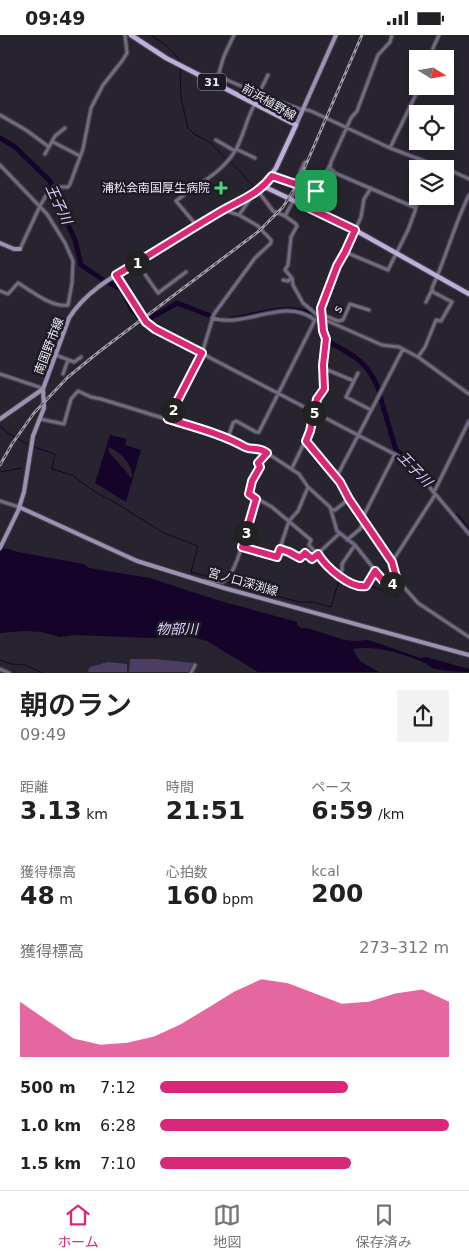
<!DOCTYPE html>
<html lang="ja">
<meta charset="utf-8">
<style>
:root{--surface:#fff;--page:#f2f2f2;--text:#202124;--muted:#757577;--line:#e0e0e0;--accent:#db2777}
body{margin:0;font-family:"DejaVu Sans","Noto Sans JP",sans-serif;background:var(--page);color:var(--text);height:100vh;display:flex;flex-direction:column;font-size:19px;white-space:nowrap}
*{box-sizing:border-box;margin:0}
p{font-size:16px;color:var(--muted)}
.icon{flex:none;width:28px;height:28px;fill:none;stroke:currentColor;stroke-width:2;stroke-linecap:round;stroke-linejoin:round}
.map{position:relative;height:638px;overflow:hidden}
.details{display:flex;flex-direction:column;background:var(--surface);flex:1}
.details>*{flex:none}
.needle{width:32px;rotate:101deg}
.controls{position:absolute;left:409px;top:15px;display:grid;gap:10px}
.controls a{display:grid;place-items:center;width:45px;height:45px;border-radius:0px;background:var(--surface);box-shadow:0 2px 8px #0003;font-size:25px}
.pin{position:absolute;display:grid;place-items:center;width:42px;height:42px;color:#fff;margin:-21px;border-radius:10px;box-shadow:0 2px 8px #0006}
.km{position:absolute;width:25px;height:25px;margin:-12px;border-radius:50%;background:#222;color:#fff;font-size:14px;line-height:25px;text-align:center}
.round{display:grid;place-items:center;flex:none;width:52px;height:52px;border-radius:0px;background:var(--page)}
.summary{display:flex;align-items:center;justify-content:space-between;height:85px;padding:0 20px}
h1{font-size:28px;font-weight:600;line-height:38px}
.stats{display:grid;grid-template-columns:repeat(3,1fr);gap:8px;height:85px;padding:5px 20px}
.stats div{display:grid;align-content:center}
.stats b{font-size:25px;font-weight:600}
.stats small{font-size:14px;font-weight:400}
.stats p{font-size:14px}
.chart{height:140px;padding:10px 20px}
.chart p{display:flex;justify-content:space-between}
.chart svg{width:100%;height:90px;margin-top:5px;fill:var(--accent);opacity:.7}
ul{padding:0 20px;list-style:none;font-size:16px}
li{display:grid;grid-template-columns:80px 60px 1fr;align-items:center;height:38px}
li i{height:12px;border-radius:6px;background:var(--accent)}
.status{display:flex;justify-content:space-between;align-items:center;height:35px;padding:0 25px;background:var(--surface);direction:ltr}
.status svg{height:14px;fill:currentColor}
.menu{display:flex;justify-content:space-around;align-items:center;height:70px;border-top:1px solid var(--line);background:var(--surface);font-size:14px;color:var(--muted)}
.menu a{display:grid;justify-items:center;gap:2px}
.menu .active{color:var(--accent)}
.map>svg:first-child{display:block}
.green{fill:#4c3e63}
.water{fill:#15032a;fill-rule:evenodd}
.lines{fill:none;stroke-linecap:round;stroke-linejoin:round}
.stream{stroke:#15032a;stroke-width:1}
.river{stroke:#15032a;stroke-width:5}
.street-casing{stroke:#43404a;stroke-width:5.5}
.secondary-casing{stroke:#43404a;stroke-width:6}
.primary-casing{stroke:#43404a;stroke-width:7}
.street{stroke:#726a80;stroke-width:3}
.secondary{stroke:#9d91b3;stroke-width:4}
.primary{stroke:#beaedb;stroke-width:4.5}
.rail-casing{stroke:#9e9ba5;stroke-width:3}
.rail{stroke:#1e1a25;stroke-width:1;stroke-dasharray:4;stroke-linecap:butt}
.route-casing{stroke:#fff;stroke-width:10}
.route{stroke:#db2777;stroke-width:6}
.poi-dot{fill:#49d778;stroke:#1e1a25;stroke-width:2}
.labels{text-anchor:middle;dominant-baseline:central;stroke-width:5;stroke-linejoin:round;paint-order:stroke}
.shield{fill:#1e1a25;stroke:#aeabb4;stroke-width:1}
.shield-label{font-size:11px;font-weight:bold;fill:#ebe9f1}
.street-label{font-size:12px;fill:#ebe9f1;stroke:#1e1a25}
.poi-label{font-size:12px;fill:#ebe9f1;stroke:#1e1a25;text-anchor:end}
.water-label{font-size:14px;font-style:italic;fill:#dfcffd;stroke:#1e1a25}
</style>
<div class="status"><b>09:49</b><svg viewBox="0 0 49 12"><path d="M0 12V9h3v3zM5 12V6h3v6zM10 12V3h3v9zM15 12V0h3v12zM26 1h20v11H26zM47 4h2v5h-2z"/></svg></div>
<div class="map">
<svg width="469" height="638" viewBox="0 0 469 638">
<rect width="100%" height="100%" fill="#28242f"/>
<path class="green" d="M130 624H156L193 628 188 637H129Z
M108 627 127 629V637H88L90 632Z"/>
<path class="water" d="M110 400 127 404 125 410 141 415 126 467 95 448ZM109 412C121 418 132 428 132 442H130C124 432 114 425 108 415Z
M0 512 18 517 84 529 89 533 150 543 217 565 297 587V590L301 593H307L345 605 357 606 367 605 381 609 420 623 426 622 469 634V637C458 637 446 636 435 634 431 633 428 630 425 628 404 619 376 610 353 614L360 626 379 637H258L207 606 192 602 150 603 75 600 60 602 42 597 25 596 0 598Z"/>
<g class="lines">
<path class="stream" d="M151 0C162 8 175 15 180 28
M180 32 181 63 188 93 194 99 211 108 227 125
M230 126 256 154
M284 236 290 244 292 252 301 267
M0 391 8 398 29 410
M34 412 55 419 52 434 72 440 95 457 114 467 164 498 198 511 191 537 299 567H313L331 572 339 545 345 546
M0 437 22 433
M360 553 364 555 371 551 398 562
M0 625 11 629 25 630 43 638"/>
<path class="river" d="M0 103 15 112 50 146 57 164 68 182V190L75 205 81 230 102 244
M107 247 123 255 132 275 138 281V282
M149 284 177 268 211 281
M231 284C259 281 292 264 319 284L321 297 325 304
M327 306C354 320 370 328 380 358
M380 361 396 415 420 436 436 458
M456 481 469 496"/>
<g class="street-casing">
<path id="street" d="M392 0 390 7 378 20 357 76 351 83 331 127 330 133 335 138 416 173
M431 24 433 13 439 0
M218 41 259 59 303 75
M213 47 218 41 224 21 234 0
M254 68 268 40
M303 74 311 76 390 113 435 130H439L469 144
M0 80 26 95 49 112
M216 105 235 116
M53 107 80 121
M390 113 420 51
M236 114 255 123
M45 119 55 101 65 93
M0 130 47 179 65 208 73 226 72 248 68 270C52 273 32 256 18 248L8 259 0 256
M300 137 305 127
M272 141 316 156
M295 148 301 137 303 141 299 150
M258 156 273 176 285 181
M291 164 299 149
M293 166 285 181 296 189 297 191 291 202 288 230 285 235 292 243 293 250 303 268 321 283 382 310 399 312 418 322 469 359
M309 173 316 156 330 130
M223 175 239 180 253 160
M197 191 176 166C196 150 222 138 235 116 244 101 246 84 255 69
M20 214 40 171 47 159 54 152H68L70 149 83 114 91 73 103 50 122 26 127 18 125 0
M345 217 388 235 408 195 415 176 418 161
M137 228 158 258 186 237
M116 240 142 282 155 294 398 421 416 436 469 499
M283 245 288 246 292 243
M426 267 432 255
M321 279 338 286 343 285 350 269 369 275
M212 283C245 294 284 261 315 285L259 397H256L236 386 233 388 228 403
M56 320 74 327 81 322
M418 322 425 312 436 285 441 286 452 267 433 257 432 253C446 223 454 190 469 160
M323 333 354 346
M358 338 346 362 371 375
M0 339 39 352 43 354
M63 339 68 325
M40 384 64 389 71 364 78 356 91 362 101 364 228 403 245 412 261 414 299 439 308 452 330 472 337 496 355 510 386 549 402 550 418 568 469 602
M168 384 202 318 214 279 255 223 271 208V205L258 191 239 180
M305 406 340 447 349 464 392 527 399 549
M267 418 259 428 260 432 252 446 249 459 272 472 311 505 309 510 337 541 360 552 366 551 375 537
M292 433 310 396 317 364 324 354 323 330 326 304 323 296 321 273 337 231 345 217 361 182 364 164 371 153
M336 443 403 314
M433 457 435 455 469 386
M0 466 19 472
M331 475H335L349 464
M362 484 395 419
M347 505 360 494 364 487
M241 512 277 522 289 486 298 476 308 452
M280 514 289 517 300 523 305 518 312 524 340 498
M392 527 435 460
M338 541 342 535V529L355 510
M205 546 223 547C239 538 248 483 256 464
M0 634 9 638
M191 638 195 630"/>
</g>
<g class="secondary-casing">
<path id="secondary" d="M296 90 336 0
M0 208 14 214H20
M0 384 43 354
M19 472 137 526 224 553 469 620
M0 513 18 476 24 457 33 401 44 373 43 354 69 283C88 253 120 238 149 220 174 205 199 189 224 174 238 166 251 161 263 151"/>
</g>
<g class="primary-casing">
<path id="primary" d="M131 0 166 23 296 90 276 133 263 151 355 195 469 259"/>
</g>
<use href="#street" class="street"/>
<use href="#secondary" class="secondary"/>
<use href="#primary" class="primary"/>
<g class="rail-casing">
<path id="rail" d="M0 430 12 409 34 378 68 342 100 316 259 196 283 172 298 148 362 0"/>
</g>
<use href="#rail" class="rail"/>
</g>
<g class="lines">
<g class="route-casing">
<path id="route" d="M272 141 316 156 309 173 355 195 345 217 337 231 321 273 323 296 326 304 323 330 324 354 317 364 310 396 306 406 340 447 349 464 392 527 398 549H386L375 536 366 551C350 554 326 532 318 519L312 524 305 518 300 523 289 517 280 514 277 522 242 512 256 464 249 459 252 446 260 432 258 428 267 418C257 411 252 416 245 412 222 399 194 392 168 384L202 318 155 294 146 287 116 240C150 220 184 198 218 178 238 166 258 160 272 141Z"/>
</g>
<use href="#route" class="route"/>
</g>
<path class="poi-dot" d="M218.5 145.5h5v5h5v5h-5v5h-5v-5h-5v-5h5z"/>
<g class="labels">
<rect class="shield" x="198" y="38.5" width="28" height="17" rx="4"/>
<g class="shield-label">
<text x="212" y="47">31</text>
</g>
<g class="street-label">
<text transform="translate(269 67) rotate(30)">前浜植野線</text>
<text transform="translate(338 274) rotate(-59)">s</text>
<text transform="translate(49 311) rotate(-69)">南国野市線</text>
<text transform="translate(243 547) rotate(16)">宮ノ口深渕線</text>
</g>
<g class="poi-label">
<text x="210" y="153">浦松会南国厚生病院</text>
</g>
<g class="water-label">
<text transform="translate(59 169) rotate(65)">王子川</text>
<text transform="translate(415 434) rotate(46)">王子川</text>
<text x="177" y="594">物部川</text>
</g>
</g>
</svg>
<div class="controls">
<a><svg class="needle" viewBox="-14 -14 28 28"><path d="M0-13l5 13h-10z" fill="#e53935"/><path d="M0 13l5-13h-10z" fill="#757577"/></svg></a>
<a><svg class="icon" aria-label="locate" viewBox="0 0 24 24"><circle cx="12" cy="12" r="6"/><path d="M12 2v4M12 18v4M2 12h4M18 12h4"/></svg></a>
<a><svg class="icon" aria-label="layers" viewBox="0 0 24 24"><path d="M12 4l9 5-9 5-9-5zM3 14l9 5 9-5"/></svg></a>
</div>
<div class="pin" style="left:316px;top:156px;background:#1e9e55"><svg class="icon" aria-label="arrive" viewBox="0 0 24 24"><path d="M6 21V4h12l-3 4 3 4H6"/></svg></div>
<b class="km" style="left:137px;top:228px">1</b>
<b class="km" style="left:173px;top:375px">2</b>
<b class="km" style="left:246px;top:498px">3</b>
<b class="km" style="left:392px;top:549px">4</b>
<b class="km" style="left:314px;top:378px">5</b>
</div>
<section class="details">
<div class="summary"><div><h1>朝のラン</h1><p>09:49</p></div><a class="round"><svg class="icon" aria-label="share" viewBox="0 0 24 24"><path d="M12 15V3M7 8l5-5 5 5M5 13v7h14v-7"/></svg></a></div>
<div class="stats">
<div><p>距離</p><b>3.13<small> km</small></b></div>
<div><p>時間</p><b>21:51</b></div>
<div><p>ペース</p><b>6:59<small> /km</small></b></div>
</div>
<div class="stats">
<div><p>獲得標高</p><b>48<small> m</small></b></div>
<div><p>心拍数</p><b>160<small> bpm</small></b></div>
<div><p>kcal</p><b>200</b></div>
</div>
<div class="chart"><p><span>獲得標高</span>273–312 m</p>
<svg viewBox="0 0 160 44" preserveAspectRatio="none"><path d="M0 44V17L10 26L20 35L30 38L40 37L50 34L60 28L70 20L80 12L90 6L100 8L110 13L120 18L130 17L140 13L150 11L160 17V44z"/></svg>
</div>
<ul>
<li><b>500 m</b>7:12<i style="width:65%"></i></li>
<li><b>1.0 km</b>6:28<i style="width:100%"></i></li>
<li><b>1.5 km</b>7:10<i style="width:66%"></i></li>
</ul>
</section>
<nav class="menu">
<a class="active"><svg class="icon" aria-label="home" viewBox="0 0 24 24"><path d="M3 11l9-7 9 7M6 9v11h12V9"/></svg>ホーム</a>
<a><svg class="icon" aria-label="map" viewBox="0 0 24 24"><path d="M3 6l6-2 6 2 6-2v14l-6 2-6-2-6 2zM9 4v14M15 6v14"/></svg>地図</a>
<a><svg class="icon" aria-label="saved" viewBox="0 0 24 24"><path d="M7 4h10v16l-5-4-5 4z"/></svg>保存済み</a>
</nav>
